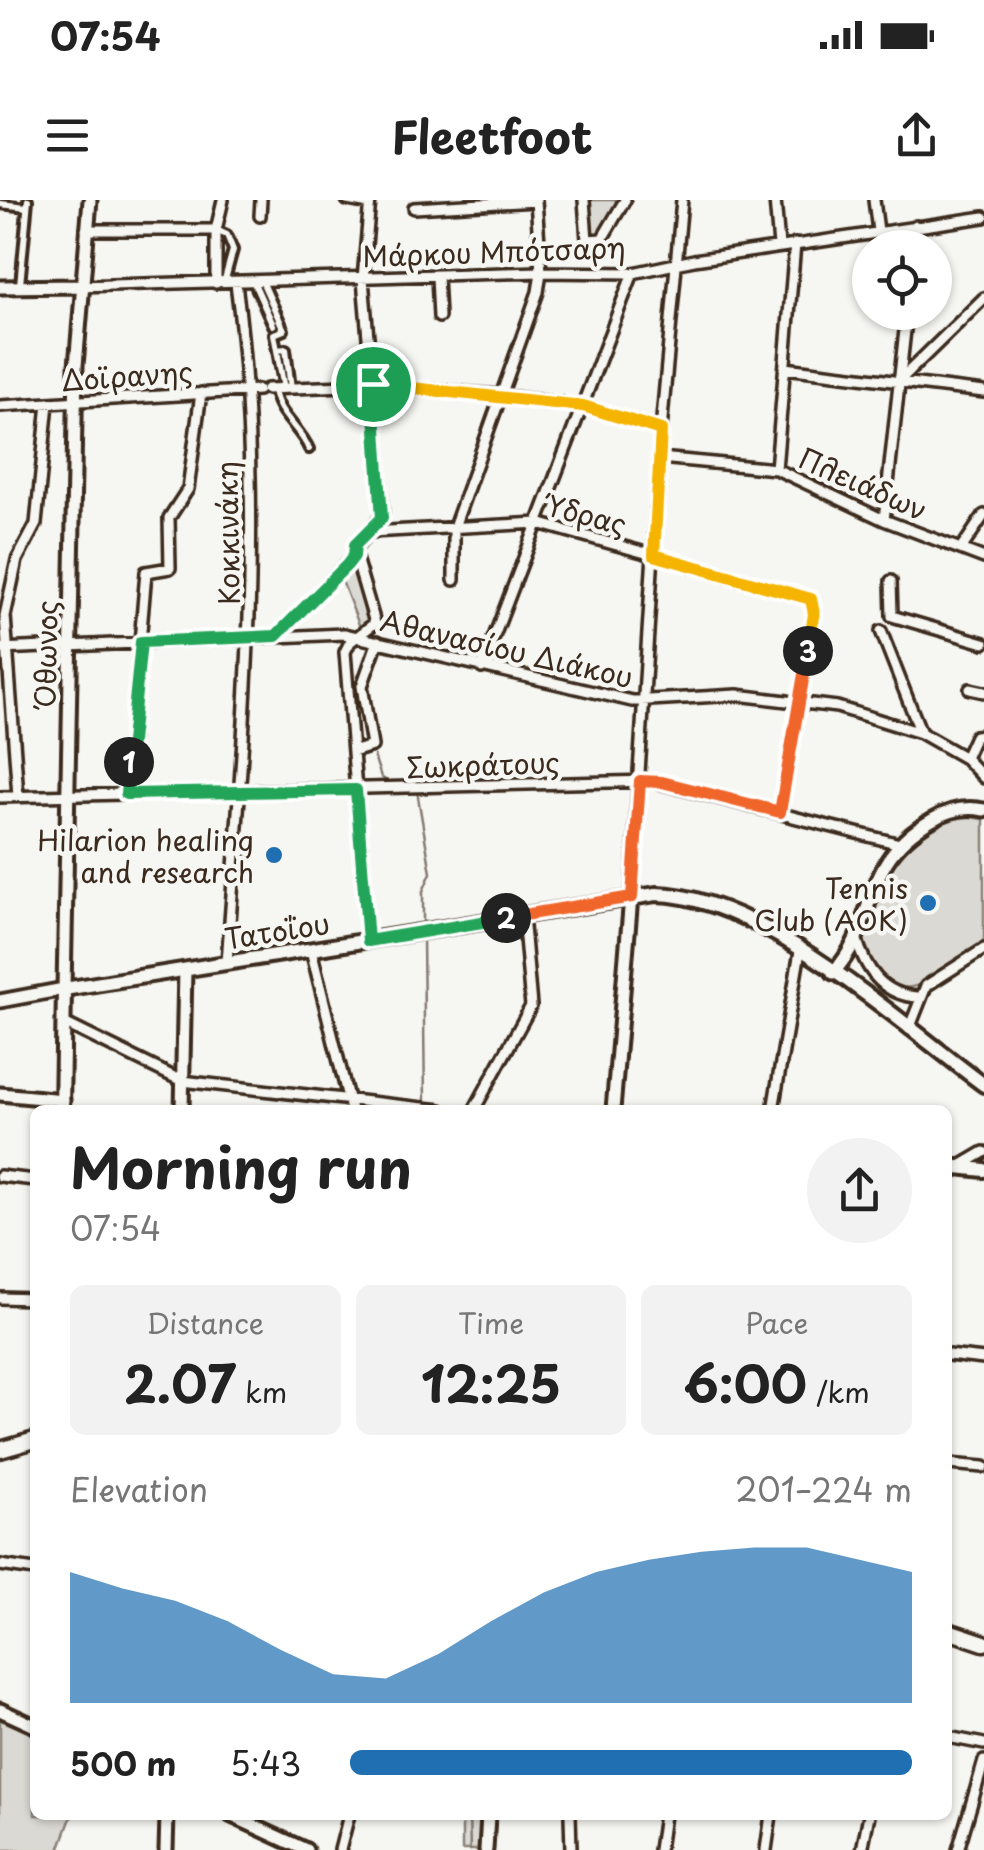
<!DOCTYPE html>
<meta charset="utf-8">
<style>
:root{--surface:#fff;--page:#f2f2f2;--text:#222;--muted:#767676;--accent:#1f6fb2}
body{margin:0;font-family:"Playpen Sans",sans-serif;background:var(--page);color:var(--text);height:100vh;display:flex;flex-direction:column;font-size:38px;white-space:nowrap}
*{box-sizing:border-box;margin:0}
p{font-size:32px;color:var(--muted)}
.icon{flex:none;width:55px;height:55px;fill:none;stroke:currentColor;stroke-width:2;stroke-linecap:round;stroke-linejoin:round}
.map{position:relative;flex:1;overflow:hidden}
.side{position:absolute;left:30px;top:905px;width:922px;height:715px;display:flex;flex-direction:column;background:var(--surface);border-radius:15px;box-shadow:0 2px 8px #0004}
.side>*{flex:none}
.controls{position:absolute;left:852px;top:30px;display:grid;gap:20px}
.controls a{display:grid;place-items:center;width:100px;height:100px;border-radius:50%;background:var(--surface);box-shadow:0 2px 8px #0004;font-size:50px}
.pin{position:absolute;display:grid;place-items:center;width:85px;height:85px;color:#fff;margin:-42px;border:5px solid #fff;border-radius:50%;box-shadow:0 2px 10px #0007}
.km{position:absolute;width:50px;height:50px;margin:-25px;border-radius:50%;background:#222;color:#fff;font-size:28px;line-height:50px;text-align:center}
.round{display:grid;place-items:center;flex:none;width:105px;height:105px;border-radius:52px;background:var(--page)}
.summary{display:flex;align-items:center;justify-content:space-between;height:170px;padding:0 40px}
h1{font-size:55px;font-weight:700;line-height:75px}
.metrics{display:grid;grid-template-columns:repeat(3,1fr);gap:15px;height:170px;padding:10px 40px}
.metrics div{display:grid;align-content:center;border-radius:15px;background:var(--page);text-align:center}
.metrics b{font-size:50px;font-weight:700}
.metrics small{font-size:28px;font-weight:400}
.metrics p{font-size:28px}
.chart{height:280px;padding:20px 40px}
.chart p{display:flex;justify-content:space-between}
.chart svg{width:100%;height:180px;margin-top:10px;fill:var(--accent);opacity:.7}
ul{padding:0 40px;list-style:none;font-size:32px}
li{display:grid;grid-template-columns:160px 120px 1fr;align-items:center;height:75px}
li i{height:25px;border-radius:12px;background:var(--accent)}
.status{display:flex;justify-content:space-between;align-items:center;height:70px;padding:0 50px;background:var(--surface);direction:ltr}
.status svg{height:28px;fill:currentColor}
header{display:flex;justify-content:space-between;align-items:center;height:130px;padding:0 40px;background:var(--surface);font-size:45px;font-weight:700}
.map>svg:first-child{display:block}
.green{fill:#dad9d3;stroke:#8a8278;stroke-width:2.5}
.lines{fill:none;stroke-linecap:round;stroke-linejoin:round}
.stream{stroke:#857a71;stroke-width:2.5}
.pedestrian-casing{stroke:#3b2a1e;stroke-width:14}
.minor-casing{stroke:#3b2a1e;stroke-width:16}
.tertiary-casing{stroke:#3b2a1e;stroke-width:19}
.secondary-casing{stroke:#3b2a1e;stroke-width:20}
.primary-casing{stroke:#3b2a1e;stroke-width:21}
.pedestrian{stroke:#f6f6f2;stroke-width:6}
.minor{stroke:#f6f6f2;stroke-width:9}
.tertiary{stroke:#f6f6f2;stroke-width:11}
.secondary{stroke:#f6f6f2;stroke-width:12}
.primary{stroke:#f6f6f2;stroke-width:14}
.split-1-casing{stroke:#fff;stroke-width:20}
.split-2-casing{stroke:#fff;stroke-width:20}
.split-3-casing{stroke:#fff;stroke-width:20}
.split-4-casing{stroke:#fff;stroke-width:20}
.split-1{stroke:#22a559;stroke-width:12}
.split-2{stroke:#22a559;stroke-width:12}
.split-3{stroke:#f0652b;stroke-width:12}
.split-4{stroke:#f5b400;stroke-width:12}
.poi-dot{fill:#1f6fb2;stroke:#f6f6f2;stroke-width:4}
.labels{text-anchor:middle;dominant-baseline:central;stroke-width:9;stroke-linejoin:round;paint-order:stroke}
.street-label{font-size:28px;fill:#3b2a1e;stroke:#f6f6f2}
.poi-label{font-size:28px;fill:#3b2a1e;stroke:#f6f6f2;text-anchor:end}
</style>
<div class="status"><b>07:54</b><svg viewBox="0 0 49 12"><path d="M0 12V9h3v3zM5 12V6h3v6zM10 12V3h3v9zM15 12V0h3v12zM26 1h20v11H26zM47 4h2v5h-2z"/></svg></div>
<header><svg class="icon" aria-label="menu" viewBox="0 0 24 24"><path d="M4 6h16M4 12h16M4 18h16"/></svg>Fleetfoot<svg class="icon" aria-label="share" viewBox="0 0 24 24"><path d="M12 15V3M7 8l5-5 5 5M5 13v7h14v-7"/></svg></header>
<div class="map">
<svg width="984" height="1650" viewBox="0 0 984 1650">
<rect width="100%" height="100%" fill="#f6f6f2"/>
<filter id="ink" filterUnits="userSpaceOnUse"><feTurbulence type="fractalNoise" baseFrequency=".01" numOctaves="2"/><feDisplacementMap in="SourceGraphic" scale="20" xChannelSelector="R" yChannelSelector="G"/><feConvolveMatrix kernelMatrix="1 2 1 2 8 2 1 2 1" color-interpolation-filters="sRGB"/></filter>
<g filter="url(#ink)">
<path class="green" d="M589 0H620L599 35H591Z
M353 364 372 415 361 430 340 376Z
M955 615 984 619V739C962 763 933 789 898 788 817 744 897 639 955 615Z
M0 1518 35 1534V1615H72L59 1650H0Z
M462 1615H483L481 1650H462Z"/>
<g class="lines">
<path class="stream" d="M374 556 381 577 390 583
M417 591 431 673 423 691V724
M423 737 425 903
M469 1615 470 1650"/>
<g class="pedestrian-casing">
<path id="pedestrian" d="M0 4 27 7
M216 30 227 35 233 50 224 83
M254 83 273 125
M263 83 284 130 274 134 284 189
M20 85 28 0
M277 150 286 149 291 188
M274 189C277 215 299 226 309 249"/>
</g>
<g class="minor-casing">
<path id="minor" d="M347 0 369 4
M584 0 587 40 602 39 625 0
M775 0 779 46
M874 0 878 31
M414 8 536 1
M260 16 261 0
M86 30H216
M914 48 916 26
M437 76 439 117
M216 83V30L223 0
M79 86 541 72 633 73 694 60 984 17
M785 168 984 192
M899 181 984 98
M267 189 373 185 498 195 583 206 661 230
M0 206 258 190
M660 258 776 269 884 320 984 358
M776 269 795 44
M884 320 907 112
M370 332 538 323 811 399 814 414 780 613
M961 349 984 315
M454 380V327L538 92 541 72 536 0
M891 381 892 416 984 443
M881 431 921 533
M276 437 354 356
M0 449 344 434 632 501 737 495 837 507 921 533 965 558 984 578
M482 468 633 73
M970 489 984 492
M353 552 372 546 362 486 378 441
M965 558 975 536 984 535
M127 594 146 372 170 368 169 318 188 289 201 193
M18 596 5 416 17 360 36 324 48 203
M0 597 651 581 900 644
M631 697 661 230 682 0
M856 737C865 769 882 795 918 797
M368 741 345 452 350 442 375 423 354 351 383 313 363 79 370 0
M311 750 351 910
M227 763C243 537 266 309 236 83
M64 823 182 881 441 910
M909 829 926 786 984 749
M474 910 531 806 523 715
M773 910 800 751
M960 966 984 952
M0 976 35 980
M0 1098 35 1099
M948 1155 984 1159
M948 1264 984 1267
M0 1365 35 1370
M948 1537 984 1544
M570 1615 571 1650
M340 1650 349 1615
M659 1650 664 1615
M766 1650 771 1615
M862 1650 869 1615
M958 1650 984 1561"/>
</g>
<g class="tertiary-casing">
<path id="tertiary" d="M0 87 79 86
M833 773C881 721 856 664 932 620 948 610 965 606 984 610
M0 801 64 789 76 166 90 0
M0 894 63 900
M182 910 185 770
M613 910 631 697
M0 1510 35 1526
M230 1615 306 1650
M166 1650 167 1615
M486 1650 488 1615"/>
</g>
<g class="secondary-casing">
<path id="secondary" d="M62 910 64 789 656 694C762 696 900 823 984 885
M948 973 957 967 984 970"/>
</g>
<g class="primary-casing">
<path id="primary" d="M0 1250 35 1240
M948 1431 984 1443"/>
</g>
<use href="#pedestrian" class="pedestrian"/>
<use href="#minor" class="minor"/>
<use href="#tertiary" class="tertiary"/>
<use href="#secondary" class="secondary"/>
<use href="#primary" class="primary"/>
</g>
</g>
<g class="lines" filter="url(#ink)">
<g class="split-1-casing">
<path id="split-1" d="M129 562 141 442 276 436 347 365 354 356 355 345 382 318 373 184"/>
</g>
<g class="split-2-casing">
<path id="split-2" d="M129 562 126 594 356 590 368 741 506 718"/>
</g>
<g class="split-3-casing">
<path id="split-3" d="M506 718 632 697 640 581 662 582 780 612 808 451"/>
</g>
<g class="split-4-casing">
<path id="split-4" d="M373 184 583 206 661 230 654 355 811 399 814 414 808 451"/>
</g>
<use href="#split-1" class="split-1"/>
<use href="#split-2" class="split-2"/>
<use href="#split-3" class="split-3"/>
<use href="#split-4" class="split-4"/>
</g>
<g class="poi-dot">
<circle cx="274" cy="655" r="10"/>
<circle cx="928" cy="703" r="10"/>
</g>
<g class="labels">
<g class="street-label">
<text transform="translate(494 51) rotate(-2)">Μάρκου Μπότσαρη</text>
<text transform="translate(127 175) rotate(-4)">Δοϊρανης</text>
<text transform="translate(863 283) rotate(24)">Πλειάδων</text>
<text transform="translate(587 314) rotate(15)">Ύδρας</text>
<text transform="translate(227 333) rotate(-91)">Κοκκινάκη</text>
<text transform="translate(507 448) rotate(13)">Αθανασίου Διάκου</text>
<text transform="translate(45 454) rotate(-89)">Όθωνος</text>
<text transform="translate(483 564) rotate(-2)">Σωκράτους</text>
<text transform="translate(277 730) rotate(-9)">Τατοΐου</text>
</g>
<g class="poi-label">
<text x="254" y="639">Hilarion healing<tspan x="254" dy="32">and research</tspan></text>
<text x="908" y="687">Tennis<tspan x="908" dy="32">Club (AOK)</tspan></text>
</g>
</g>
</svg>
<div class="controls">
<a><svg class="icon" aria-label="locate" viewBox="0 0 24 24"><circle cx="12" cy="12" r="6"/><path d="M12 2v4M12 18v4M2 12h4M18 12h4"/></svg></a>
</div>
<div class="pin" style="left:373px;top:184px;background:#1e9e55"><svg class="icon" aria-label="arrive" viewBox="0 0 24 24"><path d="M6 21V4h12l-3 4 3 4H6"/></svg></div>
<b class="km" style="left:129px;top:562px">1</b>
<b class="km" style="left:506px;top:718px">2</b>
<b class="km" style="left:808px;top:451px">3</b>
<section class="side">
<div class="summary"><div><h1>Morning run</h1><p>07:54</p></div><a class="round"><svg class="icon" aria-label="share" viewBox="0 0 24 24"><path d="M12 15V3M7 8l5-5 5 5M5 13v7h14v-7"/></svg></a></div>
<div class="metrics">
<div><p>Distance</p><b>2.07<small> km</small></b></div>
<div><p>Time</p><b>12:25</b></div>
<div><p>Pace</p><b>6:00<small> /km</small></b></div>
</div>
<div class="chart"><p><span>Elevation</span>201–224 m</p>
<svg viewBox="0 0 160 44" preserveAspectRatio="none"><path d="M0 44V12L10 16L20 19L30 24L40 31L50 37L60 38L70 32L80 24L90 17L100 12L110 9L120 7L130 6L140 6L150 9L160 12V44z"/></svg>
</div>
<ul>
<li><b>500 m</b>5:43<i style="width:100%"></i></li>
</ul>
</section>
</div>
